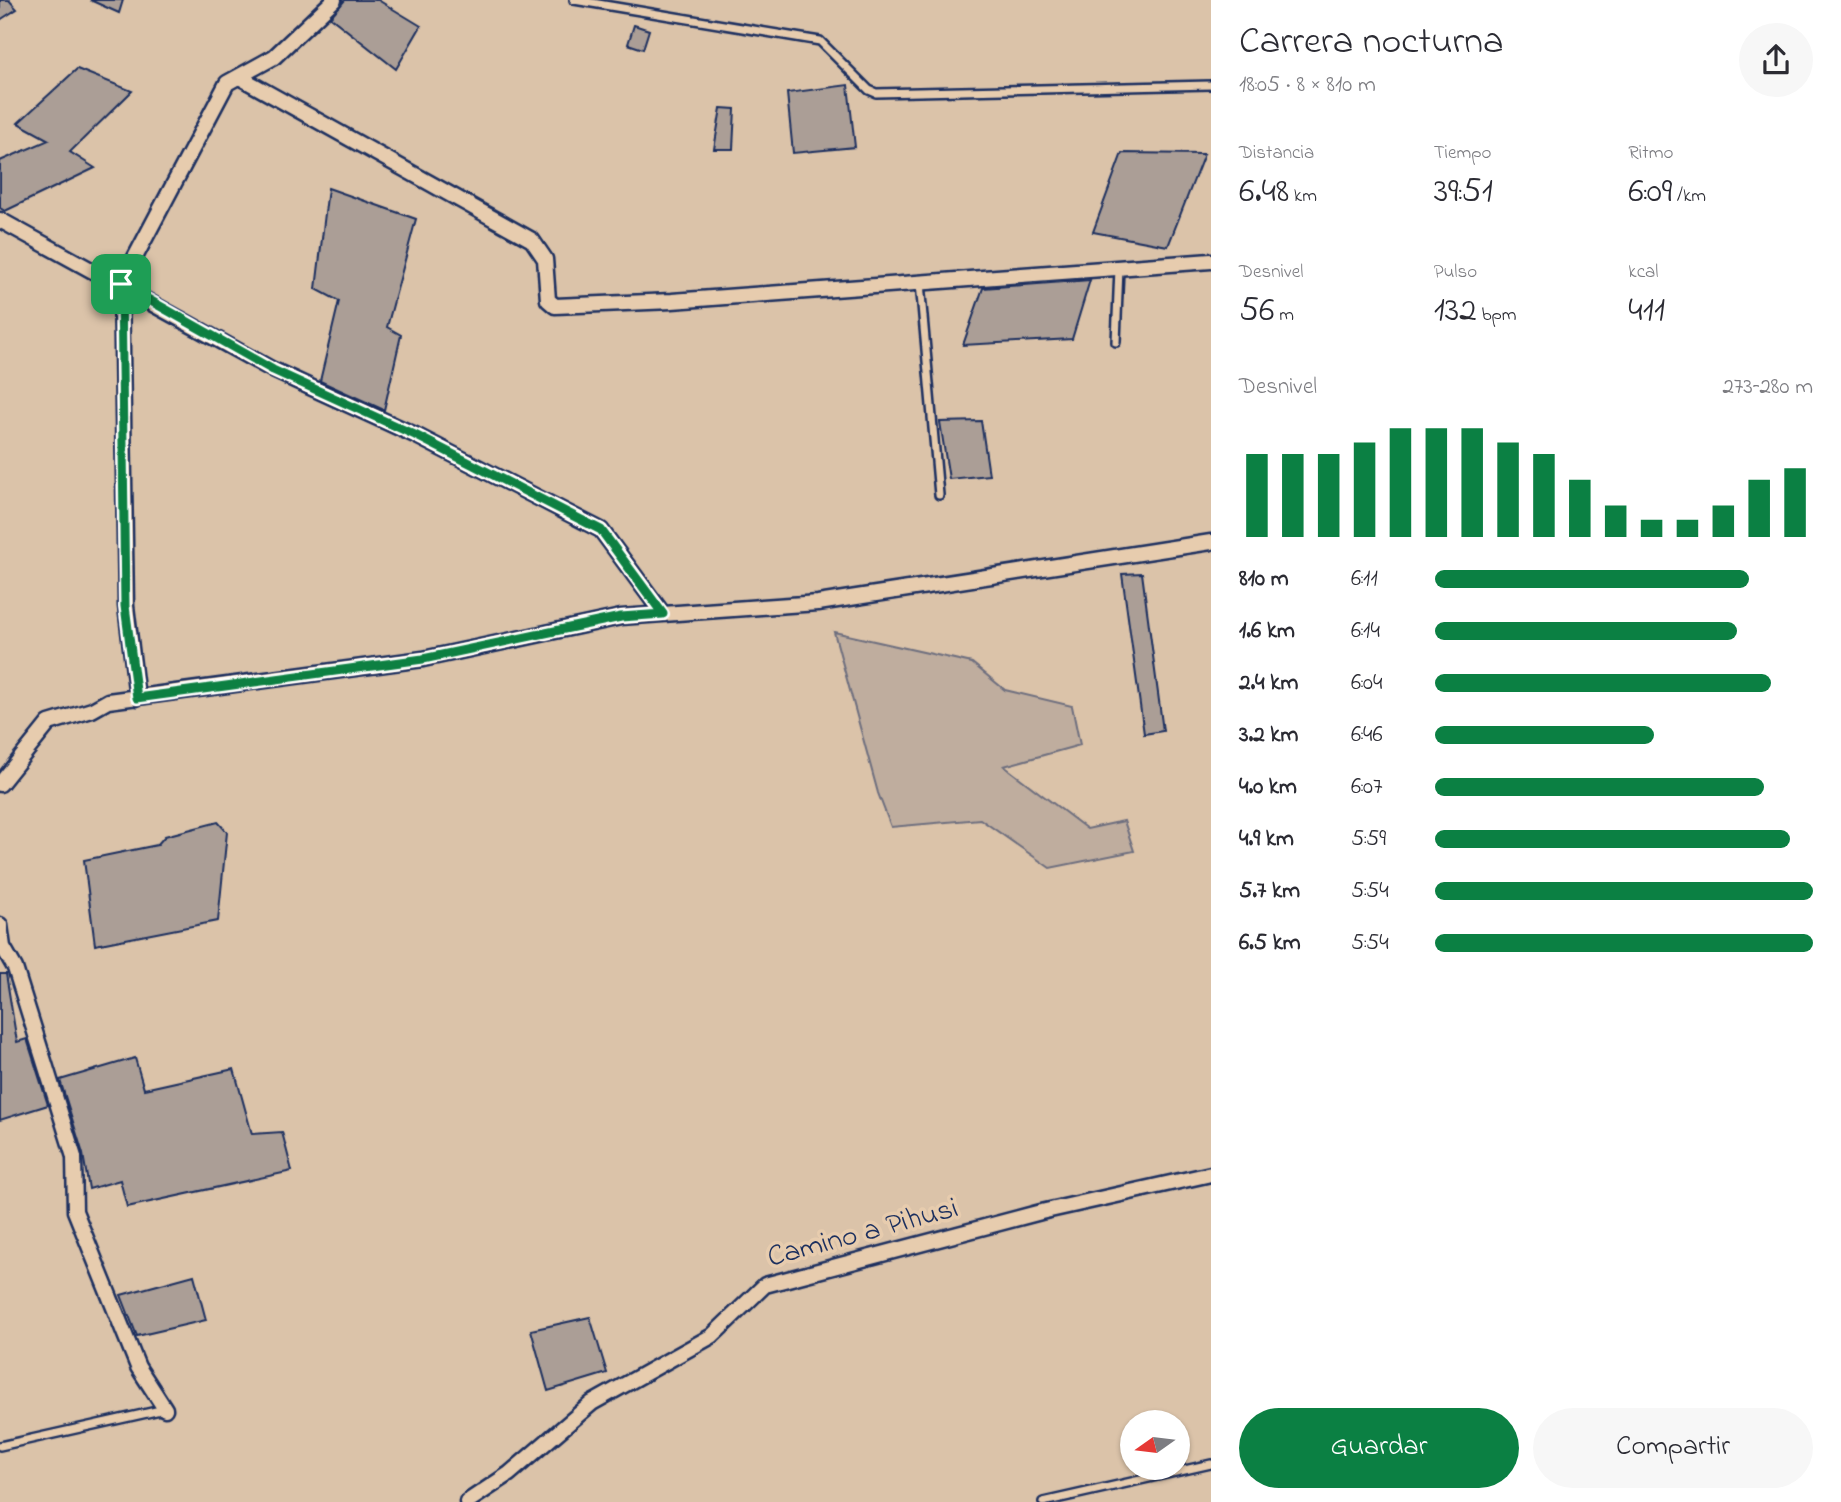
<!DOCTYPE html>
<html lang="es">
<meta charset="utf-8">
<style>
:root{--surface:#fff;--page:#f7f7f7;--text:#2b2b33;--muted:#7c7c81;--accent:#0b8043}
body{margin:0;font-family:"Indie Flower",sans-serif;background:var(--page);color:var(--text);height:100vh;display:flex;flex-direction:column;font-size:26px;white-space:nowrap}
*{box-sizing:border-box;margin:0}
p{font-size:23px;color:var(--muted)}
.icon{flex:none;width:38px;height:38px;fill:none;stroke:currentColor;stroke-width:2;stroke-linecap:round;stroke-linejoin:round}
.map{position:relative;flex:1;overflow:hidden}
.details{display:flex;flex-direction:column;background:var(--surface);width:630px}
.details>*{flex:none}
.needle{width:46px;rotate:256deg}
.fabs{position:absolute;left:1120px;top:1410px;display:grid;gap:14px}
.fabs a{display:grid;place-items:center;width:70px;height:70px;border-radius:50%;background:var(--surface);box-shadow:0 2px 5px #0004;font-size:35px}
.pin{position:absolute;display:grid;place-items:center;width:60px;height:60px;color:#fff;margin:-30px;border-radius:14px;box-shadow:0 4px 10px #0006}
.round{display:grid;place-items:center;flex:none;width:74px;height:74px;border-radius:37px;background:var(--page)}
.head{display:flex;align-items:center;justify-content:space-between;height:119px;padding:0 28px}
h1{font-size:38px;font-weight:600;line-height:52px}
.metrics{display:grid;grid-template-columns:repeat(3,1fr);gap:10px;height:119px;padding:7px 28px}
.metrics div{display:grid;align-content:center}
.metrics b{font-size:35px;font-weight:600}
.metrics small{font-size:19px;font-weight:400}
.metrics p{font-size:19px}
.chart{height:196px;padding:14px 28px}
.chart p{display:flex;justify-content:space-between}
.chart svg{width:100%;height:126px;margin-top:7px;stroke:var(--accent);stroke-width:6}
.button{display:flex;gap:14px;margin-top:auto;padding:14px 28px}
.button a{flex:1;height:80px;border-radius:42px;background:var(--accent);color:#fff;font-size:28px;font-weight:600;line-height:80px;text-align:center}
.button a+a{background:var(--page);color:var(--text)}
ul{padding:0 28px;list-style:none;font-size:23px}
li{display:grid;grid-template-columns:112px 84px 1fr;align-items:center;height:52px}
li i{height:18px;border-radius:9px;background:var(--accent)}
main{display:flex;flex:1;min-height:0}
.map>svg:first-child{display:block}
.green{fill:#bfad9e;stroke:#6d6e7e;stroke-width:2}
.building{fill:#ab9e96;stroke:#1b2f5e;stroke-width:2}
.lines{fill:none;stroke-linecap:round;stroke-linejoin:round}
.lane-casing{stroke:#1b2f5e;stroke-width:12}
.street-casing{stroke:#1b2f5e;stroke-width:19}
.lane{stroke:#e7ccae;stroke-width:7}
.street{stroke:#e7ccae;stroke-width:14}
.route-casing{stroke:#fff;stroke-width:14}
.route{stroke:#0b8043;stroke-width:9}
.labels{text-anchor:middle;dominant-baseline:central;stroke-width:7;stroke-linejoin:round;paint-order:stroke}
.street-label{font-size:30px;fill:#1b2f5e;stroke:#e7ccae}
</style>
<main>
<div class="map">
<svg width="1211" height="1502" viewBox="0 0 1211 1502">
<rect width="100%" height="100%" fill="#dbc3a9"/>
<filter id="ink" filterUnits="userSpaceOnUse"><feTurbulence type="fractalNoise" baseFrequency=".0143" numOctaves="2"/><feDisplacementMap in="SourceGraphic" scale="14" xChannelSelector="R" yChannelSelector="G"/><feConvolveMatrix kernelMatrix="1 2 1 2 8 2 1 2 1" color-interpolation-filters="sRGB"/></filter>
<g filter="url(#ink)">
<path class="green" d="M834 632 972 663 1005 690 1072 706 1080 745 1004 766 1087 829 1124 821 1134 851 1050 868 980 819 891 827 878 793Z"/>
<path class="building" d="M0 0H9L17 9 0 20Z
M90 0H123L119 13Z
M378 0 421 26 396 69 330 17 345 0Z
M634 25 649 30 643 49 628 44Z
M77 69 132 91 70 152 95 168 5 211 0 208V161L49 140 18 123Z
M848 85 855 147 793 153 787 93Z
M721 108 735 109 733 149H714Z
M1122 153 1204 154 1168 246 1093 232Z
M328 188 416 219 387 327 401 335 384 410 320 381 339 301 316 289Z
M1090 280 1072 339 963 345 983 288Z
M981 421 989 475 949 479 940 422Z
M1142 573 1163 731 1144 734 1122 574Z
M218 822 227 832 218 921 95 945 84 860 157 845 165 836Z
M0 974H6L17 1042 27 1039 48 1105 0 1120Z
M135 1058 144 1089 234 1069 252 1134 282 1132 292 1171 127 1207 120 1180 89 1189 83 1154 60 1080Z
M194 1275 206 1320 137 1336 121 1295Z
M590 1317 607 1373 548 1391 531 1330Z"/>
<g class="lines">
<g class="lane-casing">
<path id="lane" d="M574 0 820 41 869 90 876 93 1211 85
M920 283 939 495
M1116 342 1119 268
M0 1446 165 1409
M1043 1502 1211 1464"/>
</g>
<g class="street-casing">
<path id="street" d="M241 78 532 240 545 259 548 300 555 306 672 301 1211 261
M0 220 273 370 415 435 601 530 663 614
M137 698 126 606 121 284 227 83 274 57 334 0
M0 784 49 723 92 710 108 701 423 659 621 617 818 603 1211 542
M0 925 3 947 15 968 74 1157 75 1211 138 1367 165 1409
M467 1502 509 1474 592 1403 712 1336 765 1285 1041 1212 1211 1174"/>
</g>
<use href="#lane" class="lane"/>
<use href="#street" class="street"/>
</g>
</g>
<g class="lines" filter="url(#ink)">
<g class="route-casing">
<path id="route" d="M121 284 273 370 415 435 601 530 663 614 621 617 423 659 137 698 125 606Z"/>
</g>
<use href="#route" class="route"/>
</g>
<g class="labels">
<g class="street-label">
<text transform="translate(863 1234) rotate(-15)">Camino a Pihusi</text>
</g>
</g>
</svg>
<div class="fabs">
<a><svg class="needle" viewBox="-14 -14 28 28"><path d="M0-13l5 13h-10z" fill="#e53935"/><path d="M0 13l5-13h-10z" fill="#7c7c81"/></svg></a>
</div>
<div class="pin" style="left:121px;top:284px;background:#1e9e55"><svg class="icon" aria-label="arrive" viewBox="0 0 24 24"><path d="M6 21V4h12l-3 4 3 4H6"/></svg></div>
</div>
<section class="details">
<div class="head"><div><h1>Carrera nocturna</h1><p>18:05 · 8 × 810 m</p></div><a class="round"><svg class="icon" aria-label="share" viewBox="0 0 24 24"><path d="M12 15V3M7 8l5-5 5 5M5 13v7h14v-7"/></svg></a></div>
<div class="metrics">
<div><p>Distancia</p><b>6.48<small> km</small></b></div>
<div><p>Tiempo</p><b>39:51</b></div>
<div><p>Ritmo</p><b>6:09<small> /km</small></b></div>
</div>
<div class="metrics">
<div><p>Desnivel</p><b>56<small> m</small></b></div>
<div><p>Pulso</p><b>132<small> bpm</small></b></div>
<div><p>kcal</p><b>411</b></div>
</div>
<div class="chart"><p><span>Desnivel</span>273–280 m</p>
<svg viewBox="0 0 160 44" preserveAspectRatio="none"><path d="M5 44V15M15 44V15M25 44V15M35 44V11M45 44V6M55 44V6M65 44V6M75 44V11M85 44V15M95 44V24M105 44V33M115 44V38M125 44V38M135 44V33M145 44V24M155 44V20"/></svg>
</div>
<ul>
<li><b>810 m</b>6:11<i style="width:83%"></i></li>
<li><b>1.6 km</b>6:14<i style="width:80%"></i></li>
<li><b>2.4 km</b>6:04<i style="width:89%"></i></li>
<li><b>3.2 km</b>6:46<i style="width:58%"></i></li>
<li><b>4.0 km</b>6:07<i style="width:87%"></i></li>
<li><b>4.9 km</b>5:59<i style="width:94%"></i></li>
<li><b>5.7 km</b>5:54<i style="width:100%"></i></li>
<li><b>6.5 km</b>5:54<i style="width:100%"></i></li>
</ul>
<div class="button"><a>Guardar</a><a>Compartir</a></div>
</section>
</main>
